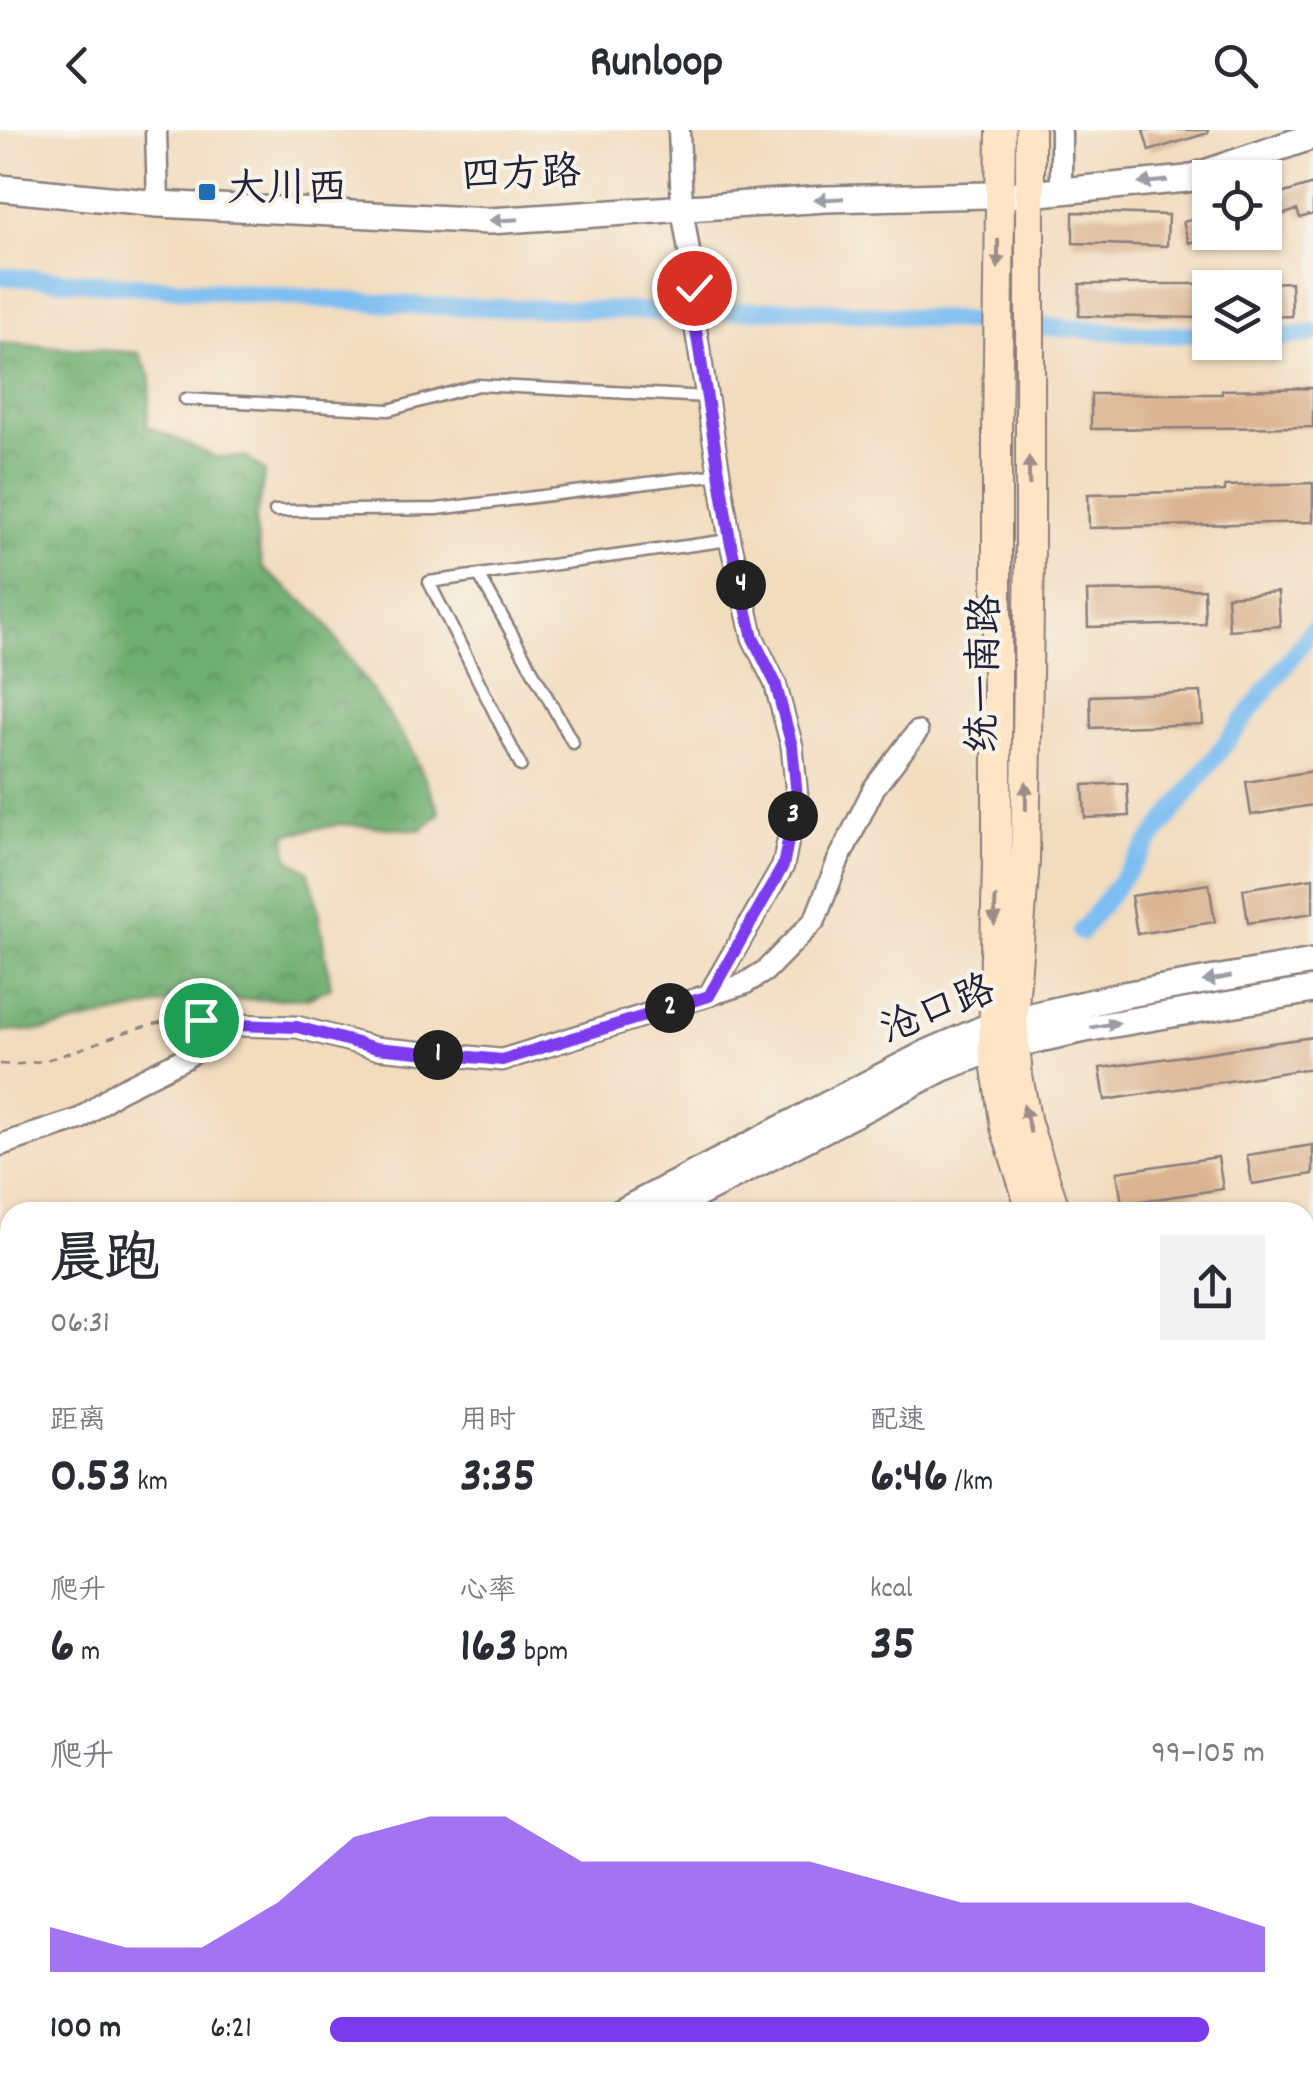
<!DOCTYPE html>
<html lang="zh">
<meta charset="utf-8">
<style>
:root{--surface:#fff;--page:#f2f2f3;--text:#2b2b33;--muted:#7c7c81;--accent:#7c3aed}
body{margin:0;font-family:Dekko,"LXGW WenKai TC",sans-serif;background:var(--page);color:var(--text);height:100vh;display:flex;flex-direction:column;font-size:38px;white-space:nowrap}
*{box-sizing:border-box;margin:0}
p{font-size:32px;color:var(--muted)}
.icon{flex:none;width:55px;height:55px;fill:none;stroke:currentColor;stroke-width:2;stroke-linecap:round;stroke-linejoin:round}
.map{position:relative;flex:1;overflow:hidden}
.panel{position:absolute;left:0px;top:1072px;width:1315px;height:888px;display:flex;flex-direction:column;background:var(--surface);border-radius:30px 30px 0 0;box-shadow:0 2px 8px #0004}
.panel>*{flex:none}
.controls{position:absolute;left:1192px;top:30px;display:grid;gap:20px}
.controls a{display:grid;place-items:center;width:90px;height:90px;border-radius:0px;background:var(--surface);box-shadow:0 2px 8px #0004;font-size:50px}
.pin{position:absolute;display:grid;place-items:center;width:85px;height:85px;color:#fff;margin:-42px;border:5px solid #fff;border-radius:50%;box-shadow:0 2px 10px #0007}
.km{position:absolute;width:50px;height:50px;margin:-25px;border-radius:50%;background:#222;color:#fff;font-size:28px;line-height:50px;text-align:center}
.round{display:grid;place-items:center;flex:none;width:105px;height:105px;border-radius:0px;background:var(--page)}
.overview{display:flex;align-items:center;justify-content:space-between;height:170px;padding:0 50px}
h1{font-size:55px;font-weight:700;line-height:75px}
.stats{display:grid;grid-template-columns:repeat(3,1fr);gap:15px;height:170px;padding:10px 50px}
.stats div{display:grid;align-content:center}
.stats b{font-size:50px;font-weight:700}
.stats small{font-size:28px;font-weight:400}
.stats p{font-size:28px}
.chart{height:280px;padding:20px 50px}
.chart p{display:flex;justify-content:space-between}
.chart svg{width:100%;height:180px;margin-top:10px;fill:var(--accent);opacity:.7}
ul{padding:0 50px;list-style:none;font-size:32px}
li{display:grid;grid-template-columns:160px 120px 1fr;align-items:center;height:75px}
li i{height:25px;border-radius:12px;background:var(--accent)}
header{display:flex;justify-content:space-between;align-items:center;height:130px;padding:0 50px;background:var(--surface);font-size:45px;font-weight:700}
.map>svg:first-child{display:block}
.forest{fill:url(#forest-crowns);stroke:#486855;stroke-width:2.5}
.lines{fill:none;stroke-linecap:round;stroke-linejoin:round}
.canal{stroke:#7bbef1;stroke-width:18}
.building{fill:#dbb593}
.service-casing{stroke:#8a7f7c;stroke-width:15}
.minor-casing{stroke:#8a7f7c;stroke-width:25}
.tertiary-casing{stroke:#8a7f7c;stroke-width:30}
.secondary-casing{stroke:#8a7f7c;stroke-width:32}
.trunk-casing{stroke:#8a7f7c;stroke-width:38}
.path{stroke:#8a7f7c;stroke-width:2.5;stroke-dasharray:8 8;stroke-linecap:butt}
.service{stroke:#fff;stroke-width:10}
.minor{stroke:#fff;stroke-width:20}
.tertiary{stroke:#fff;stroke-width:25}
.secondary{stroke:#ffe4c6;stroke-width:28}
.trunk{stroke:#febb71;stroke-width:32}
.oneway{fill:#9c9ca7}
.oneway2{fill:#9c8d87}
.route-casing{stroke:#fff;stroke-width:20}
.route{stroke:#7c3aed;stroke-width:12}
.poi-dot{fill:#1f6fb2;stroke:#f7f3e8;stroke-width:4}
.labels{text-anchor:middle;dominant-baseline:central;stroke-width:8;stroke-linejoin:round;paint-order:stroke}
.street-label{font-size:40px;fill:#22223b;stroke:#f7f3e8}
.poi-label{font-size:40px;fill:#22223b;stroke:#f7f3e8;text-anchor:start}
</style>
<header><svg class="icon" aria-label="back" viewBox="0 0 24 24"><path d="M15 5l-7 7 7 7"/></svg>Runloop<svg class="icon" aria-label="search" viewBox="0 0 24 24"><circle cx="10" cy="10" r="6"/><path d="M15 15l6 6"/></svg></header>
<div class="map">
<svg width="1313" height="1958" viewBox="0 0 1313 1958">
<defs>
<pattern id="forest-crowns" width="20" height="18" patternUnits="userSpaceOnUse" patternTransform="scale(2.5)"><rect width="20" height="18" fill="#6eae6f"/><path d="M2 6a3 3 0 1 1 6 0M12 15a3 3 0 1 1 6 0" fill="none" stroke="#5a8d5c"/></pattern>
</defs>
<rect width="100%" height="100%" fill="#f7f3e8"/>
<filter id="ink" filterUnits="userSpaceOnUse"><feTurbulence type="fractalNoise" baseFrequency=".01" numOctaves="2"/><feDisplacementMap in="SourceGraphic" scale="20" xChannelSelector="R" yChannelSelector="G"/><feConvolveMatrix kernelMatrix="1 2 1 2 8 2 1 2 1" color-interpolation-filters="sRGB"/></filter>
<filter id="wash" filterUnits="userSpaceOnUse"><feTurbulence type="fractalNoise" baseFrequency=".0048" numOctaves="4" result="noise"/><feDisplacementMap in="SourceGraphic" scale="40" xChannelSelector="R" yChannelSelector="G"/><feGaussianBlur stdDeviation="2.25" result="paint"/><feColorMatrix in="noise" values="0 0 0 0 0 0 0 0 0 0 0 0 0 0 0 0 0 1.4 0 .05"/><feComposite in="paint" operator="in"/></filter>
<g filter="url(#wash)">
<rect width="100%" height="100%" fill="#f2dcbe"/>
<path class="forest" d="M0 213 139 223 151 248 147 296 215 327H246L265 342 255 392 262 438 320 485 411 618 440 683 421 700 340 694 286 704 288 728 308 741 315 763 331 857 308 868 173 872 45 900 0 902Z"/>
<g class="lines">
<path class="canal" d="M0 146 422 176 680 182 797 179 1163 205 1210 203
M1265 210 1313 203
M1081 802 1313 499"/>
</g>
<g id="blocks">
<path class="building" d="M1143 0H1208V3L1149 21Z
M1313 54V84L1300 88 1297 80 1265 90V69Z
M1073 82 1168 85 1167 116 1073 113Z
M1210 84V107L1189 113 1183 92Z
M1291 152 1292 186 1265 187V153Z
M1080 154H1210V188L1079 186Z
M1313 258V297L1091 299V264H1222V260Z
M1313 353V392L1089 398 1088 364 1225 361V356Z
M1204 459 1205 494 1088 497 1087 461Z
M1278 462 1280 496 1229 500 1227 466Z
M1201 562 1203 594 1091 598 1090 566Z
M1313 641V675L1251 685 1246 652Z
M1127 653 1129 686 1085 688 1083 655Z
M1313 748V783L1248 793 1243 759Z
M1209 754 1215 792 1137 804 1131 766Z
M1313 907V938L1105 970 1100 938Z
M1313 1015V1044L1252 1054 1247 1025Z
M1218 1027 1223 1059 1122 1074 1117 1042Z"/>
</g>
</g>
<g filter="url(#ink)">
<use href="#blocks" fill-opacity="0" stroke="#8a7f7c" stroke-width="2.5"/>
<g class="lines">
<g class="service-casing">
<path id="service" d="M185 269 389 280 478 255 707 267
M275 381 437 379 720 344
M479 445 573 613
M521 636 429 452 729 410
M1305 1334 1313 1332
M1305 1657 1313 1682
M1305 1736 1313 1734"/>
</g>
<g class="minor-casing">
<path id="minor" d="M156 0 158 74
M679 0 682 78 695 158V194L730 410 753 508 775 553 792 616 797 666 783 736 709 865
M1061 0V61
M0 1015 80 989 117 962 185 928 235 895 297 897 376 918 502 930 744 854 765 841 815 790 838 731 874 658 917 602
M1305 1910 1313 1903
M1305 1939 1313 1947"/>
</g>
<g class="tertiary-casing">
<path id="tertiary" d="M0 58 158 74 489 91 826 69 1029 64 1187 49 1313 6
M621 1082 927 923 992 895 1123 865 1313 832
M664 1082 943 938 993 919 1085 899 1313 860
M0 1359 10 1361
M363 1950 369 1958
M691 1958 700 1950"/>
</g>
<g class="secondary-casing">
<path id="secondary" d="M1001 0 997 301V730L993 919 1005 997 1032 1082
M1030 0V418L1025 731 1013 890 1018 946 1027 994 1056 1082
M1227 1958V1950
M1253 1958V1950"/>
</g>
<g class="trunk-casing">
<path id="trunk" d="M0 1938 10 1948"/>
</g>
<path class="path" d="M0 934C68 941 136 879 209 891"/>
<use href="#service" class="service"/>
<use href="#minor" class="minor"/>
<use href="#tertiary" class="tertiary"/>
<use href="#secondary" class="secondary"/>
<use href="#trunk" class="trunk"/>
</g>
<defs><path id="oneway-solid" d="M-6-.8H1V-3.2L6.5 0L1 3.2V.8H-6Z" transform="scale(2.5)"/></defs>
<g class="oneway">
<use href="#oneway-solid" transform="translate(1153 52) rotate(174)"/>
<use href="#oneway-solid" transform="translate(829 69) rotate(177)"/>
<use href="#oneway-solid" transform="translate(504 90) rotate(177)"/>
<use href="#oneway-solid" transform="translate(1217 849) rotate(170)"/>
<use href="#oneway-solid" transform="translate(1105 895) rotate(-10)"/>
</g>
<g class="oneway2">
<use href="#oneway-solid" transform="translate(998 124) rotate(90)"/>
<use href="#oneway-solid" transform="translate(1029 341) rotate(-91)"/>
<use href="#oneway-solid" transform="translate(1026 666) rotate(-89)"/>
<use href="#oneway-solid" transform="translate(995 781) rotate(92)"/>
<use href="#oneway-solid" transform="translate(1027 989) rotate(-104)"/>
</g>
</g>
<g class="lines" filter="url(#ink)">
<g class="route-casing">
<path id="route" d="M201 890 236 895 297 897 376 918 502 930 709 866 783 736 797 666 792 616 775 552 753 508 730 410 695 194 694 158"/>
</g>
<use href="#route" class="route"/>
</g>
<rect class="poi-dot" x="197" y="52" width="20" height="20" rx="5"/>
<g class="labels">
<g class="street-label">
<text transform="translate(521 48) rotate(-2)">四方路</text>
<text transform="translate(988 544) rotate(-89)">统一南路</text>
<text transform="translate(939 883) rotate(-22)">沧口路</text>
</g>
<g class="poi-label">
<text x="227" y="62">大川西</text>
</g>
</g>
</svg>
<div class="controls">
<a><svg class="icon" aria-label="locate" viewBox="0 0 24 24"><circle cx="12" cy="12" r="6"/><path d="M12 2v4M12 18v4M2 12h4M18 12h4"/></svg></a>
<a><svg class="icon" aria-label="layers" viewBox="0 0 24 24"><path d="M12 4l9 5-9 5-9-5zM3 14l9 5 9-5"/></svg></a>
</div>
<div class="pin" style="left:201px;top:890px;background:#1e9e55"><svg class="icon" aria-label="arrive" viewBox="0 0 24 24"><path d="M6 21V4h12l-3 4 3 4H6"/></svg></div>
<div class="pin" style="left:694px;top:158px;background:#d93025"><svg class="icon" aria-label="check" viewBox="0 0 24 24"><path d="M5 12l5 5 9-10"/></svg></div>
<b class="km" style="left:438px;top:925px">1</b>
<b class="km" style="left:670px;top:878px">2</b>
<b class="km" style="left:793px;top:686px">3</b>
<b class="km" style="left:741px;top:455px">4</b>
<section class="panel">
<div class="overview"><div><h1>晨跑</h1><p>06:31</p></div><a class="round"><svg class="icon" aria-label="share" viewBox="0 0 24 24"><path d="M12 15V3M7 8l5-5 5 5M5 13v7h14v-7"/></svg></a></div>
<div class="stats">
<div><p>距离</p><b>0.53<small> km</small></b></div>
<div><p>用时</p><b>3:35</b></div>
<div><p>配速</p><b>6:46<small> /km</small></b></div>
</div>
<div class="stats">
<div><p>爬升</p><b>6<small> m</small></b></div>
<div><p>心率</p><b>163<small> bpm</small></b></div>
<div><p>kcal</p><b>35</b></div>
</div>
<div class="chart"><p><span>爬升</span>99–105 m</p>
<svg viewBox="0 0 160 44" preserveAspectRatio="none"><path d="M0 44V33L10 38L20 38L30 27L40 11L50 6L60 6L70 17L80 17L90 17L100 17L110 22L120 27L130 27L140 27L150 27L160 33V44z"/></svg>
</div>
<ul>
<li><b>100 m</b>6:21<i style="width:94%"></i></li>
</ul>
</section>
</div>
